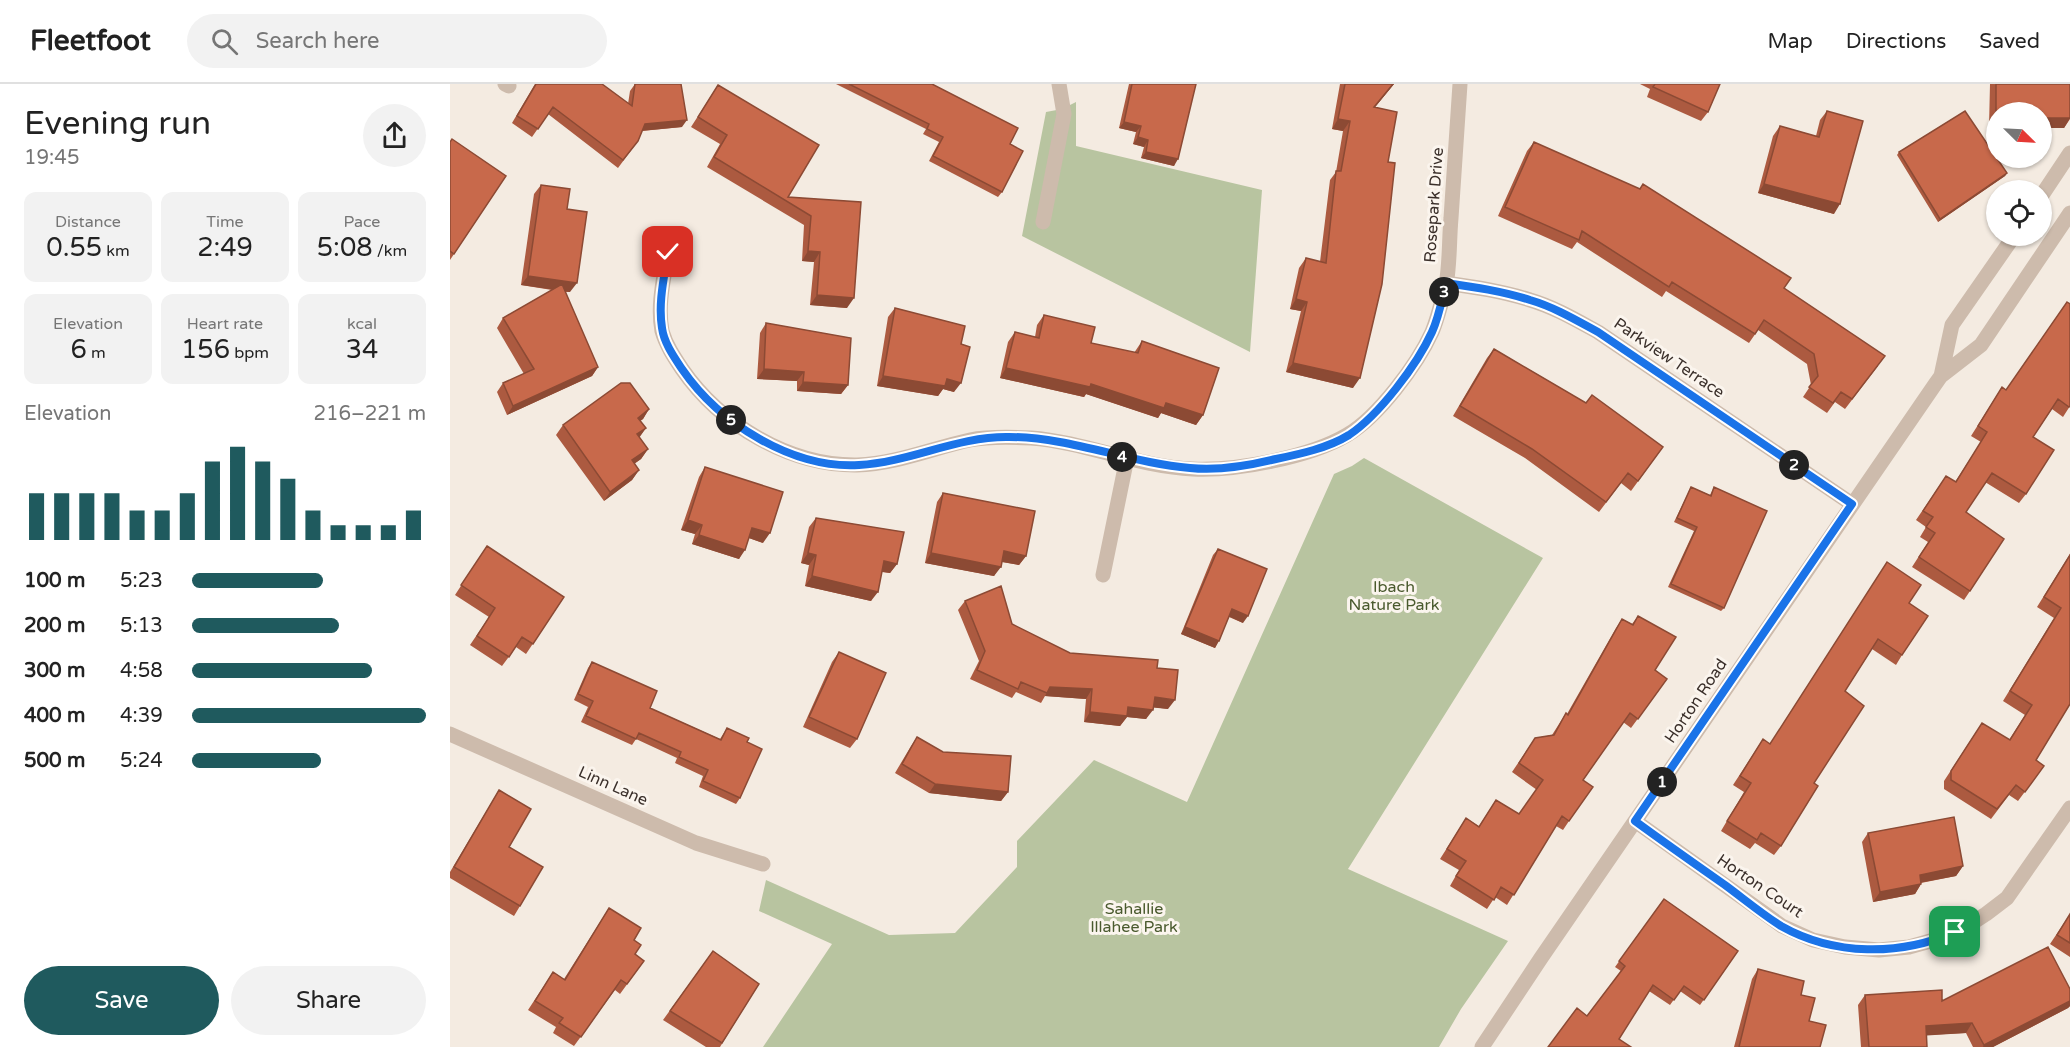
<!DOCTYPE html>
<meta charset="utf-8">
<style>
:root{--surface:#fff;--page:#f2f2f2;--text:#222;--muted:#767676;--line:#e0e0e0;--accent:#1f5a5e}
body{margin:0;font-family:"Varela Round",sans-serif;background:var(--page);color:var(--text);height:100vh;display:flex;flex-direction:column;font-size:22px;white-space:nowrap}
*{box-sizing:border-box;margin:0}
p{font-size:20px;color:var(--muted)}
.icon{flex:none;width:33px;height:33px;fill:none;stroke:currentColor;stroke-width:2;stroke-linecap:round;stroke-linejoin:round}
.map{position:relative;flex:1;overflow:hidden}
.drawer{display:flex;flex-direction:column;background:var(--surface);width:450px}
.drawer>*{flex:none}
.needle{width:39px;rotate:114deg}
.fabs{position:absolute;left:1536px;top:18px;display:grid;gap:12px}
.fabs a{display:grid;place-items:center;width:66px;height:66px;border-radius:50%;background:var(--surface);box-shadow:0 2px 4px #0004;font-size:30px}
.pin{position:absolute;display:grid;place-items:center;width:51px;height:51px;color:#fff;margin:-26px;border-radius:12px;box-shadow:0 3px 9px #0006}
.km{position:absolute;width:30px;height:30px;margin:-15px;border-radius:50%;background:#222;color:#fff;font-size:16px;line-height:30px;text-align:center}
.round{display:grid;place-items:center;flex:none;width:63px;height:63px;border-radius:32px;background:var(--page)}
.head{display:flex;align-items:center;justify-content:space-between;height:102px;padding:0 24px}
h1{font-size:33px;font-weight:600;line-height:45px}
.stats{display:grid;grid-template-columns:repeat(3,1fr);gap:9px;height:102px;padding:6px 24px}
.stats div{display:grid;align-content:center;border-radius:12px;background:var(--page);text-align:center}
.stats b{font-size:26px;font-weight:600}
.stats small{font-size:16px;font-weight:400}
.stats p{font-size:16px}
.chart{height:168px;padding:12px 24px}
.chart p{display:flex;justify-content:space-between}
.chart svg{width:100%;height:108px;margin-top:6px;stroke:var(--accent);stroke-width:6}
.cta{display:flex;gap:12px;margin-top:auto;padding:12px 24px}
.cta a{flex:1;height:69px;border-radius:36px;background:var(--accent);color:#fff;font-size:24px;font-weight:600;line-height:69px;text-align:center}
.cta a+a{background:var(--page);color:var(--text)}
ul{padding:0 24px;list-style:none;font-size:20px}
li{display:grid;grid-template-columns:96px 72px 1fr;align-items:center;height:45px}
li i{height:15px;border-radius:8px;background:var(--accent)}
header{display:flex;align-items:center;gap:36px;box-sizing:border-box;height:84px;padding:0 30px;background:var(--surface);border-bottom:2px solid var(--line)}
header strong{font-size:28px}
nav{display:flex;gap:33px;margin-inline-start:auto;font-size:21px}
.search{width:420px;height:54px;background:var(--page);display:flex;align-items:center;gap:15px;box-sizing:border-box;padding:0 21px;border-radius:33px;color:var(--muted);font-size:22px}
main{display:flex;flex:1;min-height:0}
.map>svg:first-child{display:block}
.green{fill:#b8c4a0}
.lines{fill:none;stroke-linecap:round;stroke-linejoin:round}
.minor{stroke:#cdbbac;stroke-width:15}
.wall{fill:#ac5a40}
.shaded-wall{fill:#8c4a34}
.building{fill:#c8694b;stroke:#8c4a34;stroke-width:1.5}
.route-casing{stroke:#fff;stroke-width:12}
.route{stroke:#1a73e8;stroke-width:8}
.labels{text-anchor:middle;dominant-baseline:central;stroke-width:6;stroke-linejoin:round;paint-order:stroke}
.street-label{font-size:16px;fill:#3b302b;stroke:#fbf5ee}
.park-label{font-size:16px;fill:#4a5a2e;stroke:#fbf5ee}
</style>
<header>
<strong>Fleetfoot</strong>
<div class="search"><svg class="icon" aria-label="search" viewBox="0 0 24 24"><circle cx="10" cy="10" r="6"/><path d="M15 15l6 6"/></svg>Search here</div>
<nav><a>Map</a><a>Directions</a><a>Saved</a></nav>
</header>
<main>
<section class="drawer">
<div class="head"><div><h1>Evening run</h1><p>19:45</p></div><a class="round"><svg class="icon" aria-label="share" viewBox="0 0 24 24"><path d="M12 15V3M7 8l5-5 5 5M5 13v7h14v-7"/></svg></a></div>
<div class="stats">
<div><p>Distance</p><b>0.55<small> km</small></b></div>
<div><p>Time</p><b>2:49</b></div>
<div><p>Pace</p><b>5:08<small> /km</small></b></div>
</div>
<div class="stats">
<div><p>Elevation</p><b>6<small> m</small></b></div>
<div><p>Heart rate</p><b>156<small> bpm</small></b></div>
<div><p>kcal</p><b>34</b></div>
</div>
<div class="chart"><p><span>Elevation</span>216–221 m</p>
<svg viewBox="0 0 160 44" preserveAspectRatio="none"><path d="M5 44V25M15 44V25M25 44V25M35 44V25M45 44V32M55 44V32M65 44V25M75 44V12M85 44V6M95 44V12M105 44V19M115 44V32M125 44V38M135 44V38M145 44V38M155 44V32"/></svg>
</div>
<ul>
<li><b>100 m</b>5:23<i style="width:56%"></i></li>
<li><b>200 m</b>5:13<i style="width:63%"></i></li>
<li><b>300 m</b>4:58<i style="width:77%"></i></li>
<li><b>400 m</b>4:39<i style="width:100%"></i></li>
<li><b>500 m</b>5:24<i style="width:55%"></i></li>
</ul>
<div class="cta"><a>Save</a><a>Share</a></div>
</section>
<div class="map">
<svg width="1620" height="963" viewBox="0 0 1620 963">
<rect width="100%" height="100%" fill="#f4ebe1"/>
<path class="green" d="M626 18V62L812 106 800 268 572 152 596 28 612 25Z
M914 374 1093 474 898 785 1058 857 1011 925 989 963H313L382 860 309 827 316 796 439 851 505 849 567 783V757L644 676 737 718 884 390 902 382Z"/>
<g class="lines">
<path class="minor" d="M55 0 59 2
M1592 111 1620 69
M593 138 614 30 609 0
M218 168C214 194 207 221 212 247 216 261 224 273 232 285 270 340 339 382 407 381 446 380 483 364 520 356 540 352 562 353 581 354 636 358 688 383 743 385 787 387 860 373 897 351 928 333 967 281 982 248 988 234 992 216 996 201 1000 180 999 156 1001 134 1004 89 1007 45 1010 0
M996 199C1024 203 1052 207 1080 216 1104 223 1126 236 1148 248L1402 420
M1491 292 1502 241 1564 152
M653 491 677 374
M0 650 246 759 313 780
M1185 737 1332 842 1363 856 1395 863 1429 866 1459 863 1491 854 1516 843 1536 830 1557 814 1620 724
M1032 963 1091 874 1486 299 1491 292 1531 261 1620 129"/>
</g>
<path class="wall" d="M85 0H152L178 20 180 7 185 0 232 43 192 47 188 57 168 84 98 30 82 53 62 39Z
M386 0H482L560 60 552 108 548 113 479 77 489 58 473 50 476 45Z
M679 0H746L724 82 691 74 694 63 683 60 686 48 669 44Z
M890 0H944L925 23 938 78 903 304 836 288 851 227 840 225 849 184 856 174 870 178 880 96 886 88 893 47 882 45Z
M1190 0H1270L1258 28 1251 37 1197 13 1200 5Z
M1540 0H1620V35L1614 44 1546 28V43H1539Z
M268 1 338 113 411 118 397 224 360 221 364 178 352 177 354 141 257 83 270 60 241 43Z
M1377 27 1384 130 1308 109 1323 52 1330 42 1366 52 1370 36Z
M0 58 56 92 0 176Z
M1084 58 1334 204 1428 282 1395 325 1385 318 1377 329 1353 313 1361 301 1357 280 1308 246 1299 259 1216 207 1212 213 1127 158 1122 165 1048 132 1077 67Z
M1449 68 1557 89 1555 92 1488 138 1447 71Z
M91 101 117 125 120 208H115L148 283 142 292 57 331 47 308 53 299 74 290 47 244 53 234 102 206 71 201 84 110Z
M1617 218 1620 322 1613 333 1602 325 1583 353 1576 410 1569 419 1535 398 1516 428 1520 507 1514 516 1462 483 1478 458 1470 453 1476 443 1466 436 1496 392 1505 398 1531 358 1521 352 1552 303 1556 306Z
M445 224 511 260 504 308 493 305 488 312 427 302 438 233Z
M594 231 641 259 684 269 692 257 753 331 746 341 711 329 708 334 636 310 634 313 550 294 558 258 565 248 585 253 587 241Z
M316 239 398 301 391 310 347 307V297L307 295 310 249Z
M1044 265 1136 319 1213 363 1181 407 1171 399 1149 428 1075 374 1003 332 1037 274Z
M199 325 193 335 190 337 196 344 189 353 198 365 191 375 184 380 189 386 182 396 154 417 106 351 113 341Z
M255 383 313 459 299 454 289 475 242 460 245 450 231 446 249 393Z
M1241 403 1260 411 1264 403 1274 524 1271 527 1218 503 1244 447 1224 438Z
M493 409 576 472 569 481 552 478 544 492 475 479 487 418Z
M366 434 447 480 440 489 432 488 421 517 355 502 359 481 351 479 359 443Z
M37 462 114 513 76 570 66 563 52 582 20 561 39 533 5 511Z
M768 465 793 539 779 533 765 564 731 550 763 471Z
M1620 470V620L1586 676 1594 682 1568 717 1559 711 1541 735 1494 705V697L1526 648 1559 656 1575 631 1553 617 1604 534 1587 523Z
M515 517 620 569 707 584 718 625 703 623 696 635 677 633 670 642 634 638 636 615 595 612 591 619 566 608 562 614 520 595 529 577 508 526Z
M1459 519 1452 571 1446 581 1422 565 1395 607 1364 699 1331 762 1324 771 1305 759 1300 765 1271 747 1294 708 1283 701 1313 655 1319 660Z
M1188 532 1205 586 1217 595 1181 644 1173 638 1133 696 1119 737 1113 746 1106 742 1057 821 1045 813 1037 825 1000 802 1009 786 990 775 1016 734 1029 742 1046 716 1069 730 1087 706 1062 688 1085 654 1102 651 1116 629 1117 630 1166 544 1172 535 1182 540Z
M389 568 407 655 400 664 353 643 382 578Z
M142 578 200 624 270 655 277 644 297 658 290 714 286 720 249 703 253 692 225 679 227 674 186 655 182 661 131 638 138 623 124 616 138 584Z
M467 653 558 708 551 717 479 709 445 689 461 662Z
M49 706 70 822 64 832 0 794V788L43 716Z
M1418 749 1513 782 1506 792 1471 799V800L1465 810 1423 818 1412 758Z
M1214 815 1288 867 1250 921 1230 907 1220 921 1199 907 1137 932 1171 887 1165 883Z
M159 824 184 856 185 870 194 877 170 910 165 906 124 962 103 949 106 943 78 926 103 888 114 895Z
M1620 830V873L1600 860Z
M263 867 309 900 270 963H256L213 936Z
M1308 885 1351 911 1359 937 1370 963H1284L1302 895Z
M1620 905V922L1618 924 1543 963H1523L1516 949 1476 951 1477 963H1411L1408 921 1415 911 1492 917Z"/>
<path class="shaded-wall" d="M943 0H944L917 33 924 23Z
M1546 33V43H1539Z
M1592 34H1620L1614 44H1592Z
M888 35 900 37 893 47 882 45Z
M237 36 232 43 190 47 195 40Z
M674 38 691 42 686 48 669 44Z
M688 53 698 56 694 63 683 60Z
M696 68 728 75 724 82 691 74Z
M1557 89 1555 92 1488 138 1490 135Z
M1314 100 1390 120 1384 130 1308 109Z
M358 167 370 168 364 178 352 177Z
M78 192 127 199 120 208 71 201Z
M367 211 404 214 397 224 360 221Z
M846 215 857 218 851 227 840 225Z
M843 279 910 294 903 304 836 288Z
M148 283 142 292 57 331 63 322Z
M556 284 641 300 716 319 753 331 746 341 711 329 708 334 636 310 634 313 550 294Z
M314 285 354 288 347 297 307 295Z
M433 292 497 295 511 299 504 308 493 305 488 312 427 302Z
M353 298 398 301 391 310 347 307Z
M199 325 193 335 181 343 188 334Z
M196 344 189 354 187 350Z
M198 365 191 375 175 386 182 376Z
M189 386 182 396 154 417 160 408Z
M238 436 252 441 245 450 231 446Z
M302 444 320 449 313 459 296 453Z
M249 451 295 466 289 475 242 460Z
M554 467 576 472 569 481 547 477Z
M358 469 366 471 359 481 351 479Z
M481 469 551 483 544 492 475 479Z
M434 477 447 480 440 489 427 487Z
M362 492 428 508 421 517 355 502Z
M782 525 798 532 793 539 778 532Z
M735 543 769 557 765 564 731 550Z
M600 603 642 605 636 615 595 612Z
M705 613 725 616 718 625 698 623Z
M678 623 703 626 696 635 677 633 670 642 634 638 640 628Z
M485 700 558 708 551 717 479 709Z
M1513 782 1506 792 1463 800 1470 791Z
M1471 800 1465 810 1423 818 1430 808Z
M1620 917V922L1618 924 1543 963H1533L1534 961Z
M1522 939 1516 949 1469 952 1476 942Z"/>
<path class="building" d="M86 0H152L182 22 185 0H231L237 36 195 40 188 57 173 76 103 23 88 45 67 32Z
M399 0H482L568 44 560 60 573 67 552 108 483 72 493 53 477 45 479 40Z
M682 0H746L728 75 696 68 698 56 688 53 691 42 674 38Z
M895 0H943L924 23 947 28 938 78 945 79 932 200 910 294 843 279 857 218 846 215 856 174 876 179 886 87H891L900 37 888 35Z
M1205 0H1270L1258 28 1203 3Z
M1546 0H1620V34H1592V28H1546V33Z
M268 1 369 61 338 113 411 118 404 214 367 211 370 168 358 167 361 132 264 73 277 51 248 33Z
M1377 27 1413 37 1390 120 1314 100 1330 42 1369 53Z
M1515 27 1557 89 1490 135 1449 68Z
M2 55 56 92 4 170 0 167V58Z
M1084 58 1190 105 1193 100 1341 194 1334 204 1435 272 1402 315 1391 308 1383 319 1359 303 1368 292 1364 270 1314 236 1305 250 1222 198 1219 203 1132 147 1129 156 1055 123Z
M91 101 120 105 117 125 137 128 127 199 78 192Z
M112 200 148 283 63 322 53 299 84 285 53 234Z
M1617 218 1620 220V322L1619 323 1608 315 1583 353 1604 366 1576 410 1542 389 1516 428 1554 455 1520 507 1469 473 1485 449 1476 443 1483 433 1473 427 1496 392 1506 398 1537 348 1528 342 1552 303 1556 306Z
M445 224 515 242 511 260 520 263 511 299 497 295 495 302 433 292Z
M594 231 645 243 641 259 688 269 692 257 769 284 753 331 716 319 714 324 641 300 640 303 556 284 565 248 589 254Z
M316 239 401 254 398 301 353 298 354 288 314 285Z
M1044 265 1136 319 1142 311 1213 363 1188 397 1178 389 1156 418 1082 365 1010 322Z
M171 299H180L199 325 188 334 196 344 187 350 198 365 182 376 189 386 160 408 113 341Z
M255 383 333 408 320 449 302 444 295 466 249 451 252 441 238 436Z
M1241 403 1261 412 1264 403 1317 427 1274 524 1221 500 1247 443 1227 434Z
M493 409 585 427 576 472 554 467 551 483 481 469Z
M366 434 454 448 447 480 434 477 428 508 362 492 366 471 358 469Z
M37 462 114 513 83 560 72 553 59 573 27 552 45 524 11 501Z
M768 465 817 485 798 532 782 525 769 557 735 543Z
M1620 471V620L1586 676 1594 682 1575 708 1566 701 1547 725 1501 696V687L1532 639 1560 656 1582 621 1560 607 1611 524 1594 513Z
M1437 478 1471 501 1459 519 1478 532 1452 571 1428 555 1395 607 1414 622 1364 699 1368 702 1331 762 1311 749 1307 756 1277 737 1301 699 1290 692 1313 655 1320 660Z
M551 502 562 540 620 569 708 576 707 584 728 586 725 616 705 613 703 626 678 623 677 632 640 628 642 605 600 603 597 609 571 598 568 605 527 586 535 567 515 517Z
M1188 532 1226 553 1205 586 1217 595 1188 635 1180 629 1133 696 1143 703 1119 737 1112 732 1064 811 1051 803 1044 816 1006 792 1016 777 997 765 1016 734 1029 743 1046 716 1069 730 1093 696 1069 679 1085 654 1104 651 1116 629 1118 631 1172 535 1183 541Z
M389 568 436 589 407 655 359 633Z
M142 578 207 607 200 624 271 656 277 644 299 654 297 658 312 665 290 714 253 697 258 686 229 673 231 668 189 649 186 655 136 632 143 617 128 610Z
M467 653 493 668 561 672 558 708 485 700 452 680Z
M49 706 81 725 59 763 93 783 70 822 4 783Z
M1504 733 1513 782 1470 791 1471 800 1430 808 1418 749Z
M1214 815 1288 867 1254 916 1234 902 1224 916 1203 901 1169 955 1181 963H1098L1127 924 1137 932 1175 882 1169 877Z
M159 824 191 844 184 856 191 861 185 870 194 877 177 900 171 896 131 953 109 939 113 934 85 917 103 888 115 896Z
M1620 830V859L1607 851Z
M1598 863 1620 905V917L1534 961 1522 939 1476 942 1477 963H1419L1415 911 1492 906V917Z
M263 867 309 900 272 959 220 927Z
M1308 885 1354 897 1351 911 1365 914 1359 937 1376 941 1370 963H1289Z"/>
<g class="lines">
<g class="route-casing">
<path id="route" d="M218 168C214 194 208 219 212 244 214 259 224 273 232 285 269 339 342 385 409 381 461 378 507 352 559 353 621 353 679 379 740 384 769 387 798 382 826 375 850 370 878 364 899 351 929 331 967 281 982 248 989 233 992 215 996 199 1024 203 1052 207 1080 216 1104 223 1126 236 1148 248L1402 420 1185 737C1215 759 1245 780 1275 801 1294 815 1312 830 1331 842 1384 872 1450 872 1505 848"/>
</g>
<use href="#route" class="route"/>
</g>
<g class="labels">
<g class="street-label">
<text transform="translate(984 121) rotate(-86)">Rosepark Drive</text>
<text transform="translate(1219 274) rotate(34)">Parkview Terrace</text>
<text transform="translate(1246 617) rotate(-56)">Horton Road</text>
<text transform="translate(163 702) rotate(24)">Linn Lane</text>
<text transform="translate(1310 802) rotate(34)">Horton Court</text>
</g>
<g class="park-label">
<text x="944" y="503">Ibach<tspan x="944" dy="18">Nature Park</tspan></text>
<text x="684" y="825">Sahallie<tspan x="684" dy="18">Illahee Park</tspan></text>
</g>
</g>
</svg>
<div class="fabs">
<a><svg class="needle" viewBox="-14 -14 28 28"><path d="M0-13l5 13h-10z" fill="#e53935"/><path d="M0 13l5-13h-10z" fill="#767676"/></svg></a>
<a><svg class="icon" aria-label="locate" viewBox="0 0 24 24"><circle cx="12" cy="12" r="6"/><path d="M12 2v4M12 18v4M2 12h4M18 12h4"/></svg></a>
</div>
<div class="pin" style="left:1505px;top:848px;background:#1e9e55"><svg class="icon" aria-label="arrive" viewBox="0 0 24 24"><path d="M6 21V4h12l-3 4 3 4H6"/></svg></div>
<div class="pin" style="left:218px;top:168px;background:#d93025"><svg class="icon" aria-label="check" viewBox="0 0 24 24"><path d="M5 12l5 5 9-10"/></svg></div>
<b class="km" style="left:1212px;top:698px">1</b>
<b class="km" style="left:1344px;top:381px">2</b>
<b class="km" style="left:994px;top:208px">3</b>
<b class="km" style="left:672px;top:373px">4</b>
<b class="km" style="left:281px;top:336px">5</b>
</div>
</main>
